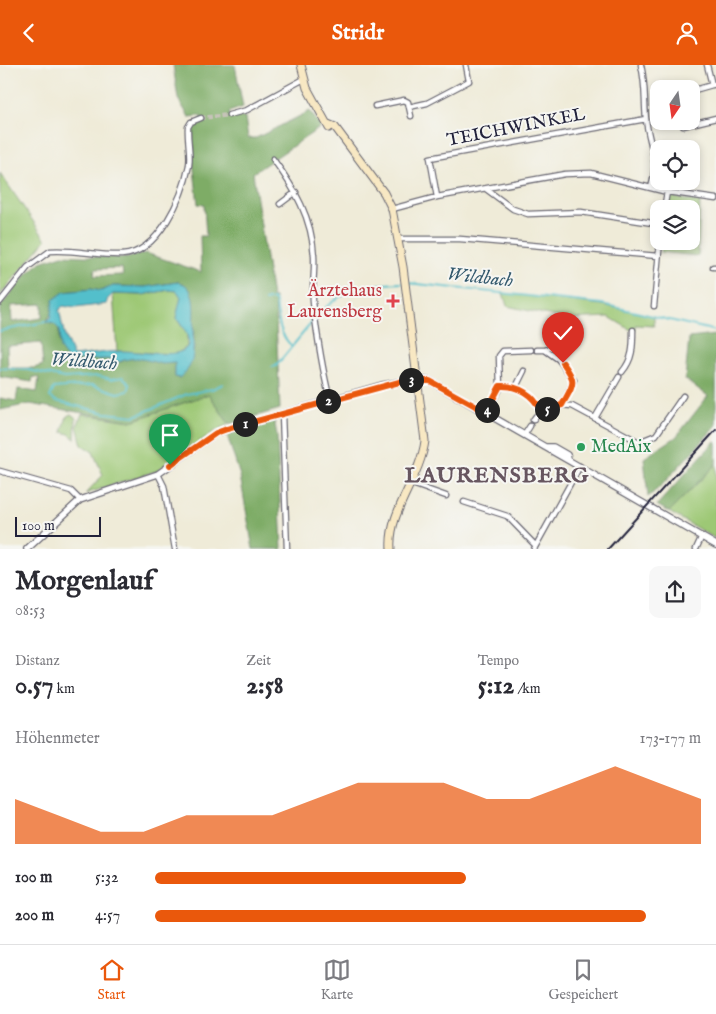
<!DOCTYPE html>
<html lang="de">
<meta charset="utf-8">
<style>
:root{--surface:#fff;--page:#f7f7f7;--text:#2b2b33;--muted:#7c7c81;--line:#e1e1e2;--accent:#ea580c}
body{margin:0;font-family:"IM FELL English",serif;background:var(--page);color:var(--text);height:100vh;display:flex;flex-direction:column;font-size:19px;white-space:nowrap}
*{box-sizing:border-box;margin:0}
p{font-size:16px;color:var(--muted)}
.icon{flex:none;width:28px;height:28px;fill:none;stroke:currentColor;stroke-width:2;stroke-linecap:round;stroke-linejoin:round}
.map{position:relative;height:484px;overflow:hidden}
.drawer{display:flex;flex-direction:column;background:var(--surface);flex:1}
.drawer>*{flex:none}
.needle{width:32px;rotate:193deg}
.fabs{position:absolute;left:650px;top:15px;display:grid;gap:10px}
.fabs a{display:grid;place-items:center;width:50px;height:50px;border-radius:10px;background:var(--surface);box-shadow:0 2px 8px #0003;font-size:25px}
.scale{position:absolute;left:15px;bottom:12px;width:86px;box-sizing:border-box;padding-left:5px;border:2px solid #22223b;border-top:0;font-size:14px;line-height:18px;white-space:nowrap;color:#22223b;-webkit-text-stroke:4px #f6f6f2;paint-order:stroke}
.pin{position:absolute;display:grid;place-items:center;width:42px;height:42px;color:#fff;margin:-51px -21px;border-radius:50% 50% 50% 0;rotate:-45deg;box-shadow:0 0 5px #0007}
.pin .icon{rotate:45deg}
.km{position:absolute;width:25px;height:25px;margin:-12px;border-radius:50%;background:#222;color:#fff;font-size:14px;line-height:25px;text-align:center}
.round{display:grid;place-items:center;flex:none;width:52px;height:52px;border-radius:10px;background:var(--page)}
.summary{display:flex;align-items:center;justify-content:space-between;height:85px;padding:0 15px}
h1{font-size:28px;font-weight:700;line-height:38px}
.figures{display:grid;grid-template-columns:repeat(3,1fr);gap:8px;height:85px;padding:5px 15px}
.figures div{display:grid;align-content:center}
.figures b{font-size:25px;font-weight:700}
.figures small{font-size:14px;font-weight:400}
.figures p{font-size:14px}
.chart{height:140px;padding:10px 15px}
.chart p{display:flex;justify-content:space-between}
.chart svg{width:100%;height:90px;margin-top:5px;fill:var(--accent);opacity:.7}
ul{padding:0 15px;list-style:none;font-size:16px}
li{display:grid;grid-template-columns:80px 60px 1fr;align-items:center;height:38px}
li i{height:12px;border-radius:6px;background:var(--accent)}
header{display:flex;justify-content:space-between;align-items:center;height:65px;padding:0 15px;background:var(--accent);color:#fff;font-size:22px;font-weight:700}
.menu{display:flex;justify-content:space-around;align-items:center;height:70px;border-top:1px solid var(--line);background:var(--surface);font-size:14px;color:var(--muted)}
.menu a{display:grid;justify-items:center;gap:2px}
.menu .on{color:var(--accent)}
.map>svg:first-child{display:block}
.green{fill:#9dc875;stroke:#607558}
.forest{fill:#7eac66;stroke:#506750;fill-rule:evenodd}
.water{fill:#52bfcb;stroke:#3a7083;fill-rule:evenodd}
.lines{fill:none;stroke-linecap:round;stroke-linejoin:round}
.stream{stroke:#52bfcb;stroke-width:2}
.minor-tunnel{stroke:#c6c3b9;stroke-width:4.5;stroke-dasharray:4.5 2;stroke-linecap:butt}
.minor-casing{stroke:#6a6872;stroke-width:7}
.tertiary-casing{stroke:#6a6872;stroke-width:8}
.secondary-casing{stroke:#6a6872;stroke-width:9}
.minor{stroke:#fff;stroke-width:4.5}
.tertiary{stroke:#fff;stroke-width:5.5}
.secondary{stroke:#f8e8c3;stroke-width:7}
.rail{stroke:#22223b;stroke-width:2}
.route-casing{stroke:#fff;stroke-width:10}
.route{stroke:#ea580c;stroke-width:6}
.health-dot{fill:#e0444e;stroke:#f6f6f2;stroke-width:2}
.leisure-dot{fill:#2e9e5b;stroke:#f6f6f2;stroke-width:2}
.labels{text-anchor:middle;dominant-baseline:central;stroke-width:4;stroke-linejoin:round;paint-order:stroke}
.street-label{font-size:18px;fill:#22223b;stroke:#f6f6f2}
.health-label{font-size:18px;fill:#be3a42;stroke:#f6f6f2;text-anchor:end}
.leisure-label{font-size:18px;fill:#27864d;stroke:#f6f6f2;text-anchor:start}
.water-label{font-size:19px;font-style:italic;fill:#33596d;stroke:#f6f6f2}
.district-label{font-size:22px;font-weight:bold;letter-spacing:1px;fill:#675660;stroke:#f6f6f2}
</style>
<header><svg class="icon" aria-label="back" viewBox="0 0 24 24"><path d="M15 5l-7 7 7 7"/></svg>Stridr<svg class="icon" aria-label="person" viewBox="0 0 24 24"><circle cx="12" cy="8" r="4"/><path d="M4 21q1-7 8-7t8 7"/></svg></header>
<div class="map">
<svg width="716" height="484" viewBox="0 0 716 484">
<rect width="100%" height="100%" fill="#f6f6f2"/>
<filter id="ink" filterUnits="userSpaceOnUse"><feTurbulence type="fractalNoise" baseFrequency=".02" numOctaves="2"/><feDisplacementMap in="SourceGraphic" scale="10" xChannelSelector="R" yChannelSelector="G"/><feConvolveMatrix kernelMatrix="1 2 1 2 8 2 1 2 1" color-interpolation-filters="sRGB"/></filter>
<filter id="wash" filterUnits="userSpaceOnUse"><feTurbulence type="fractalNoise" baseFrequency=".0096" numOctaves="4" result="noise"/><feDisplacementMap in="SourceGraphic" scale="20" xChannelSelector="R" yChannelSelector="G"/><feGaussianBlur stdDeviation="1.12" result="paint"/><feColorMatrix in="noise" values="0 0 0 0 0 0 0 0 0 0 0 0 0 0 0 0 0 1.4 0 .05"/><feComposite in="paint" operator="in"/></filter>
<g filter="url(#wash)">
<rect width="100%" height="100%" fill="#efebd8"/>
<path class="green" d="M0 108 46 175 0 230Z
M672 132 700 137 698 191 661 187 663 176H691V144H667L669 134Z
M169 225 177 226 181 232 176 253 187 269V282L176 289 117 286 113 229 142 230Z
M503 228 602 240 654 251V261L636 260 635 265H631L609 252 567 254 507 241Z
M209 329 229 359 215 366 156 406 85 429 103 410 93 387 82 380 77 361 82 349 131 356Z
M71 349 76 353 75 374 69 369 62 367 67 351Z
M716 399V474L669 447Z"/>
<path class="forest" d="M173 0H235L243 42 229 47 230 52H245L248 73H256L310 46 321 62 253 108 272 232 275 233 280 344 229 359 209 329 131 356 30 339 0 345V333L16 336 18 324 37 327 39 313 33 312 32 317 0 312V242L25 211 41 197 62 190 127 193 146 188 201 207 200 171H206L204 140 198 139 193 96V61L201 56V51L189 52 178 34ZM122 203 123 210 94 211 95 204ZM178 217 183 218 193 237 194 284 178 313 175 312V298C160 298 134 287 121 297L112 294 74 296 59 278V264L54 259 46 257 64 227 91 224 101 226 114 221 145 222ZM42 239V253L12 257 11 241ZM41 278 43 300 34 303H8L7 281Z
M716 270V361L661 421 648 432 644 393 676 372 708 331 685 314 689 273Z
M274 353 277 371 282 484H253L240 411 226 367Z
M716 375V399L669 447 657 440Z"/>
<path class="water" d="M178 217C199 220 193 252 193 268 193 277 194 286 192 295 190 303 185 308 179 313L175 312V298C170 298 163 300 158 298 145 294 132 291 119 297L112 294 68 295 60 284 59 264 54 259 45 257 50 254 53 235 64 227 91 224 101 226 113 221 145 222ZM169 225 177 226 181 232 176 253C216 303 148 286 122 286 105 286 88 290 73 291L65 272 59 245 63 241 75 243 107 239V235L113 229 142 230Z"/>
<g class="lines">
<path class="stream" d="M408 218 602 239 716 266
M265 236 273 234 276 237C278 253 279 270 292 281
M316 253C340 223 367 219 403 218
M0 266 45 257
M272 302 276 301 313 256
M0 303 29 305 64 313 99 311 111 314 123 312 130 320 128 326 118 328 93 320 54 323 50 332 56 336 106 348 135 351 187 329 212 324 223 319"/>
</g>
</g>
<g filter="url(#ink)">
<g class="lines">
<path class="minor-tunnel" d="M201 53 229 50"/>
<g class="minor-casing">
<path id="minor" d="M641 0C646 21 644 34 646 54 649 83 660 91 651 123
M707 0 712 20 716 19
M691 26 712 20
M375 41 404 35 408 37 409 42
M229 50 247 45 304 14
M411 51 409 42 427 38 469 16 466 0
M683 61 716 53
M273 94C295 124 312 153 314 191 315 206 312 222 313 237 317 270 322 303 330 335
M486 124 513 144 528 149 581 147 659 159
M437 132 430 93 646 54
M280 139 296 127
M392 144 437 132 565 109 591 108 667 127 716 134
M664 144 667 127
M399 174H460L658 191
M713 202H716
M0 237 28 202 50 186C74 184 98 191 122 190 159 188 183 131 189 100 191 88 187 75 188 62L191 57 201 53
M654 241 660 176
M537 285H545L570 276
M545 285 558 294 574 315 562 340
M622 307C633 294 633 282 633 265
M500 321C517 320 534 330 541 346
M516 322 524 306
M486 347 500 324 499 291 503 286 531 285
M282 349 287 484
M595 353 619 312
M533 355C540 343 559 339 572 341L639 377 656 370 683 331
M525 369 530 361
M0 406 71 426 80 435
M158 409 164 421 175 484
M412 419 446 431
M464 437 507 451 535 480
M534 484 580 401
M696 484 702 471"/>
</g>
<g class="tertiary-casing">
<path id="tertiary" d="M545 382H553L567 390 568 394
M27 484 80 435 158 409 216 368 382 320C398 317 414 313 430 316L716 480"/>
</g>
<g class="secondary-casing">
<path id="secondary" d="M301 0 307 23 329 63
M328 59 335 62 384 128 392 144 403 202 425 376C420 414 388 446 391 484"/>
</g>
<use href="#minor" class="minor"/>
<use href="#tertiary" class="tertiary"/>
<use href="#secondary" class="secondary"/>
<path class="rail" d="M608 484 716 365"/>
</g>
</g>
<g class="lines" filter="url(#ink)">
<g class="route-casing">
<path id="route" d="M170 400 216 368 227 364 403 316H430L486 347 500 321C518 320 534 330 541 346L562 340C573 320 578 318 563 298"/>
</g>
<use href="#route" class="route"/>
</g>
<path class="health-dot" d="M390.5 228.5h5v5h5v5h-5v5h-5v-5h-5v-5h5z"/>
<circle class="leisure-dot" cx="581" cy="382" r="5"/>
<g class="labels">
<g class="street-label">
<text transform="translate(516 63) rotate(-11)">TEICHWINKEL</text>
</g>
<g class="health-label">
<text x="382" y="226">Ärztehaus<tspan x="382" dy="21">Laurensberg</tspan></text>
</g>
<g class="leisure-label">
<text x="591" y="382">MedAix</text>
</g>
<g class="water-label">
<text transform="translate(480 213) rotate(6)">Wildbach</text>
<text transform="translate(84 297) rotate(4)">Wildbach</text>
</g>
<g class="district-label">
<text x="497" y="411">LAURENSBERG</text>
</g>
</g>
</svg>
<div class="fabs">
<a><svg class="needle" viewBox="-14 -14 28 28"><path d="M0-13l5 13h-10z" fill="#e53935"/><path d="M0 13l5-13h-10z" fill="#7c7c81"/></svg></a>
<a><svg class="icon" aria-label="locate" viewBox="0 0 24 24"><circle cx="12" cy="12" r="6"/><path d="M12 2v4M12 18v4M2 12h4M18 12h4"/></svg></a>
<a><svg class="icon" aria-label="layers" viewBox="0 0 24 24"><path d="M12 4l9 5-9 5-9-5zM3 14l9 5 9-5"/></svg></a>
</div>
<div class="scale">100 m</div>
<div class="pin" style="left:170px;top:400px;background:#1e9e55"><svg class="icon" aria-label="arrive" viewBox="0 0 24 24"><path d="M6 21V4h12l-3 4 3 4H6"/></svg></div>
<div class="pin" style="left:563px;top:298px;background:#d93025"><svg class="icon" aria-label="check" viewBox="0 0 24 24"><path d="M5 12l5 5 9-10"/></svg></div>
<b class="km" style="left:245px;top:359px">1</b>
<b class="km" style="left:328px;top:336px">2</b>
<b class="km" style="left:411px;top:315px">3</b>
<b class="km" style="left:487px;top:345px">4</b>
<b class="km" style="left:547px;top:344px">5</b>
</div>
<section class="drawer">
<div class="summary"><div><h1>Morgenlauf</h1><p>08:53</p></div><a class="round"><svg class="icon" aria-label="share" viewBox="0 0 24 24"><path d="M12 15V3M7 8l5-5 5 5M5 13v7h14v-7"/></svg></a></div>
<div class="figures">
<div><p>Distanz</p><b>0.57<small> km</small></b></div>
<div><p>Zeit</p><b>2:58</b></div>
<div><p>Tempo</p><b>5:12<small> /km</small></b></div>
</div>
<div class="chart"><p><span>Höhenmeter</span>173–177 m</p>
<svg viewBox="0 0 160 44" preserveAspectRatio="none"><path d="M0 44V22L10 30L20 38L30 38L40 30L50 30L60 30L70 22L80 14L90 14L100 14L110 22L120 22L130 14L140 6L150 14L160 22V44z"/></svg>
</div>
<ul>
<li><b>100 m</b>5:32<i style="width:57%"></i></li>
<li><b>200 m</b>4:57<i style="width:90%"></i></li>
</ul>
</section>
<nav class="menu">
<a class="on"><svg class="icon" aria-label="home" viewBox="0 0 24 24"><path d="M3 11l9-7 9 7M6 9v11h12V9"/></svg>Start</a>
<a><svg class="icon" aria-label="map" viewBox="0 0 24 24"><path d="M3 6l6-2 6 2 6-2v14l-6 2-6-2-6 2zM9 4v14M15 6v14"/></svg>Karte</a>
<a><svg class="icon" aria-label="saved" viewBox="0 0 24 24"><path d="M7 4h10v16l-5-4-5 4z"/></svg>Gespeichert</a>
</nav>
